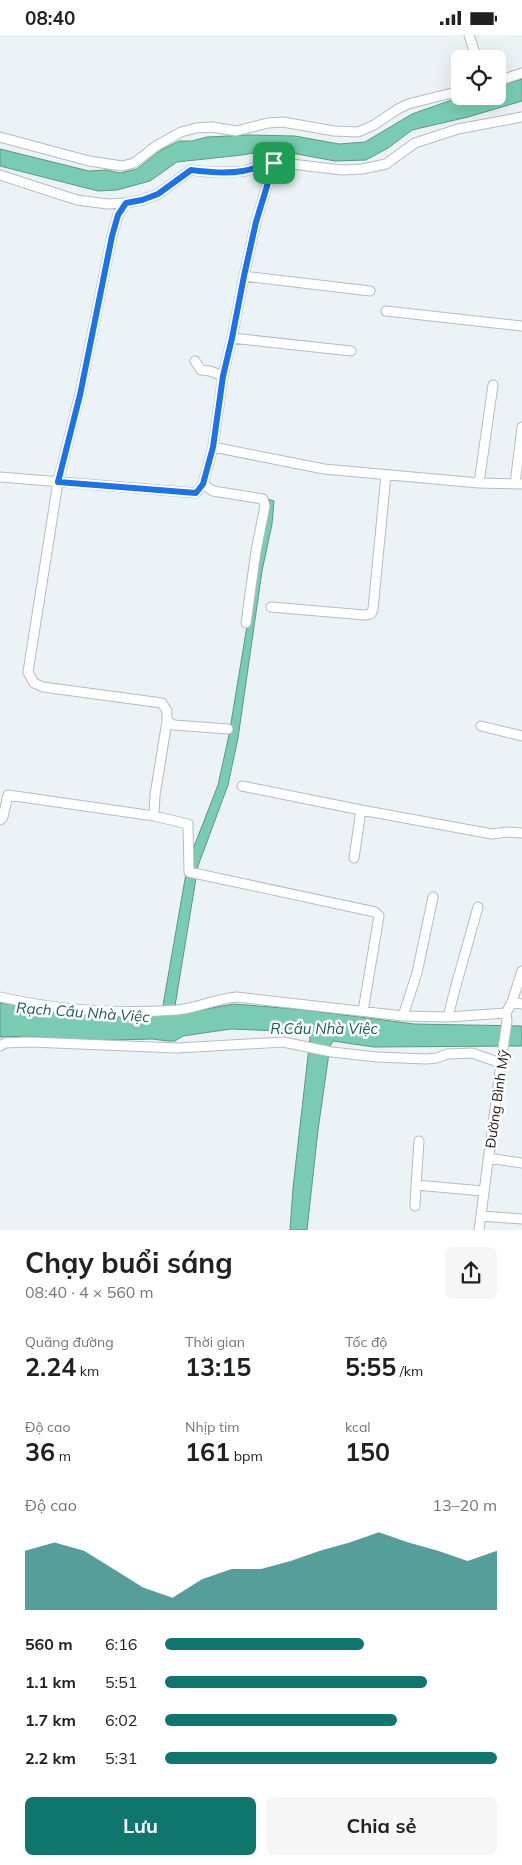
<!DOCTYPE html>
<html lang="vi">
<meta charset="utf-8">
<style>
:root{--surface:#fff;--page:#f6f6f6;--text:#202124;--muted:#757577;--accent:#0f766e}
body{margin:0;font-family:Mulish,sans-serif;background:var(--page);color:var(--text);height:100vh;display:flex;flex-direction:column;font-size:19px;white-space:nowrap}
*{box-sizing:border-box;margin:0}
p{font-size:16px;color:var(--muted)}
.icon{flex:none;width:28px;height:28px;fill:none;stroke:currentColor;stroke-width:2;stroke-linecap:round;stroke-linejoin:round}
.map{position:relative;height:1195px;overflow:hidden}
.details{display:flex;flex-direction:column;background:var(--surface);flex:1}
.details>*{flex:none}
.fabs{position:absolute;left:451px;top:15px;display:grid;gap:10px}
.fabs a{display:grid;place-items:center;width:55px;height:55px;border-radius:8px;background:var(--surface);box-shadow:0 5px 20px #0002;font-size:25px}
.pin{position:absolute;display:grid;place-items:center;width:42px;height:42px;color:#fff;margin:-21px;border-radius:10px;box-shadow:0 2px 8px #0006}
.round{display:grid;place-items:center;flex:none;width:52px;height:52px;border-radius:8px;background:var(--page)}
.head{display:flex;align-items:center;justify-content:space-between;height:85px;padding:0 25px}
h1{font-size:28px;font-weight:700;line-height:38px}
.metrics{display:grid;grid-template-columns:repeat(3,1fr);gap:8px;height:85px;padding:5px 25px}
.metrics div{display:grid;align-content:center}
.metrics b{font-size:25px;font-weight:700}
.metrics small{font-size:14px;font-weight:400}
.metrics p{font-size:14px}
.chart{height:140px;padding:10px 25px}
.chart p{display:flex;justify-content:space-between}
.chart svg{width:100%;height:90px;margin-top:5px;fill:var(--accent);opacity:.7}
.cta{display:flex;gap:10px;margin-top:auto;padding:10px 25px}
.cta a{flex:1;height:58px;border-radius:8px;background:var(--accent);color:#fff;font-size:20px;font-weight:700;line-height:58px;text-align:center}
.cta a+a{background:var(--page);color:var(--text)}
ul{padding:0 25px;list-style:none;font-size:16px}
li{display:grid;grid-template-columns:80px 60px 1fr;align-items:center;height:38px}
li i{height:12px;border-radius:6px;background:var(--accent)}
.status{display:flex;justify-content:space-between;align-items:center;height:35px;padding:0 25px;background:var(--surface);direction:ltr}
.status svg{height:14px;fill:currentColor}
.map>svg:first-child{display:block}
.water{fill:#79ccb1;stroke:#5c9785}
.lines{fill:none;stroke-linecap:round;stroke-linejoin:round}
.minor-casing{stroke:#b6bcc0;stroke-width:11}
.minor{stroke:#fff;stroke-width:9}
.route-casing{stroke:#fff;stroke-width:10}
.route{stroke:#1a73e8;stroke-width:6}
.labels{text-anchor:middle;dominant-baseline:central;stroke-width:5;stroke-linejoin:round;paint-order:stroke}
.street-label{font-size:14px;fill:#191b1d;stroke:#fff}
.water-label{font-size:15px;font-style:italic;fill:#1a5c4a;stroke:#fff}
</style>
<div class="status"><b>08:40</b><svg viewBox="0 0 49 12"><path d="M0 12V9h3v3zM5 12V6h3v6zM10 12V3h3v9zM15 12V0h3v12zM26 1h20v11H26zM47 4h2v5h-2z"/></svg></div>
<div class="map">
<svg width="522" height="1195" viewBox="0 0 522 1195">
<rect width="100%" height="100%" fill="#ecf3f7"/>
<path class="water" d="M522 44V66L468 82 412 95 388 113 366 125 335 126 297 119 264 116 242 120 177 127 150 146 117 155 98 156 0 131V114L89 136 106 135 120 138 137 134 161 115 179 106H192L207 102 249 100 295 101 339 109 365 107 412 79 463 61H498V51Z
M268 464 274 466 272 489 262 536 238 703 228 750 198 831 175 971 176 977 179 979 234 969 306 975 414 989 522 991V1011L374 1012 333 1006 330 1011 318 1095 307 1195H290L293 1153 310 1003 308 999 304 997 231 994 183 1001 175 1006H168L152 1004 78 1006 25 1001 0 1002V968L35 973 119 982 152 981 162 976 188 827 218 750 229 700Z"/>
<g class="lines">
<g class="minor-casing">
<path id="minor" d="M469 0 477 24
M498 46 522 38
M0 102 89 126 122 131 134 128 156 111 181 97 196 93 212 92 236 96 268 88 283 87 334 96 358 97 374 90 398 74 408 69 460 56
M0 140 77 165 108 169 126 168
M244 241 370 256
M386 276 522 291
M232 303 351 316
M195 326 201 335 210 336 223 341
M213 412 324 434 479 448 522 449
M0 442 196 458 203 449 213 412 223 341 232 303 244 241 256 187 274 127
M479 448 493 350
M203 449 213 456 263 464 265 471 256 516 246 588
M515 449 522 392
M271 572 364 580 371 579 373 574 386 440
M167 686 155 760 154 781 188 789 189 837 375 877 379 881 363 976
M481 691 522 701
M228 694 174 690 167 686V676L162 668 43 652 34 648 28 637 58 447 80 359 112 201 118 180 126 168 142 165 158 159 191 135 207 137H234L245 136 262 130 274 127 342 135 362 134 386 129 415 108 458 94 522 82
M242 751 361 775 354 823
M361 775 492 799 508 797 522 798
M0 785 3 782 8 760 154 781
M0 962C57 975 119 979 177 975 197 973 215 964 237 962L403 981 448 982 506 978
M512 967 522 969
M403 981 417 938 433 862
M448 982 455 954 478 872
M0 1011 5 1008 30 1007 177 1013 283 1007 332 1017 377 1022 426 1024 437 1023 447 1019 472 1018 501 1028
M488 1123 522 1128
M416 1150 419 1106
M415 1171 416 1150 483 1156
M481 1181 522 1184
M479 1195 501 1028 507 986 506 978 512 967 522 936"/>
</g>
<use href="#minor" class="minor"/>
</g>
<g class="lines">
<g class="route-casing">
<path id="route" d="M274 128 256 187 244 241 232 303 223 341 213 412 203 449 196 458 58 447 80 360 112 201 118 180 126 168 142 165 158 159 191 135C208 137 226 139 243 136 253 135 263 129 274 128Z"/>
</g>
<use href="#route" class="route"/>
</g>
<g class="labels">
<g class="street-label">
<text transform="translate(497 1064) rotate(-82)">Đường Bình Mỹ</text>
</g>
<g class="water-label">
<text transform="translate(83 977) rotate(4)">Rạch Cầu Nhà Việc</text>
<text x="324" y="993">R.Cầu Nhà Việc</text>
</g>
</g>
</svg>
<div class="fabs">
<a><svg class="icon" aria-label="locate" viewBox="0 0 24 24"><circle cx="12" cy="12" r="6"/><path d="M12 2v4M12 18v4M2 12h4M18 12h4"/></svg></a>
</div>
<div class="pin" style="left:274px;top:128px;background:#1e9e55"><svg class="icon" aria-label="arrive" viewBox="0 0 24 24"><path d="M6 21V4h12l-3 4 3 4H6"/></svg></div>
</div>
<section class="details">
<div class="head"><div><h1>Chạy buổi sáng</h1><p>08:40 · 4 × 560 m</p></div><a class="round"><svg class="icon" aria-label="share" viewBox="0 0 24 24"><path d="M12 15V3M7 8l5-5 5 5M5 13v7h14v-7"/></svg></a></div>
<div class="metrics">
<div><p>Quãng đường</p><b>2.24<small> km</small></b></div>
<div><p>Thời gian</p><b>13:15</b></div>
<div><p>Tốc độ</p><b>5:55<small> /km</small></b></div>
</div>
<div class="metrics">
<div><p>Độ cao</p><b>36<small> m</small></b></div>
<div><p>Nhịp tim</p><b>161<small> bpm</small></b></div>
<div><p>kcal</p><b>150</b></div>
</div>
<div class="chart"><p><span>Độ cao</span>13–20 m</p>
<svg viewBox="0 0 160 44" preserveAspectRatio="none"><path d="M0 44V15L10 11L20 15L30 24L40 33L50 38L60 29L70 24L80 24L90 20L100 15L110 11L120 6L130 11L140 15L150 20L160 15V44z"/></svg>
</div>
<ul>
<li><b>560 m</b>6:16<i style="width:60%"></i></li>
<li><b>1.1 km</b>5:51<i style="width:79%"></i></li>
<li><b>1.7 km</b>6:02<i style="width:70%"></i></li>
<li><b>2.2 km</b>5:31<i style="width:100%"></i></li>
</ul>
<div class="cta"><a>Lưu</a><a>Chia sẻ</a></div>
</section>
